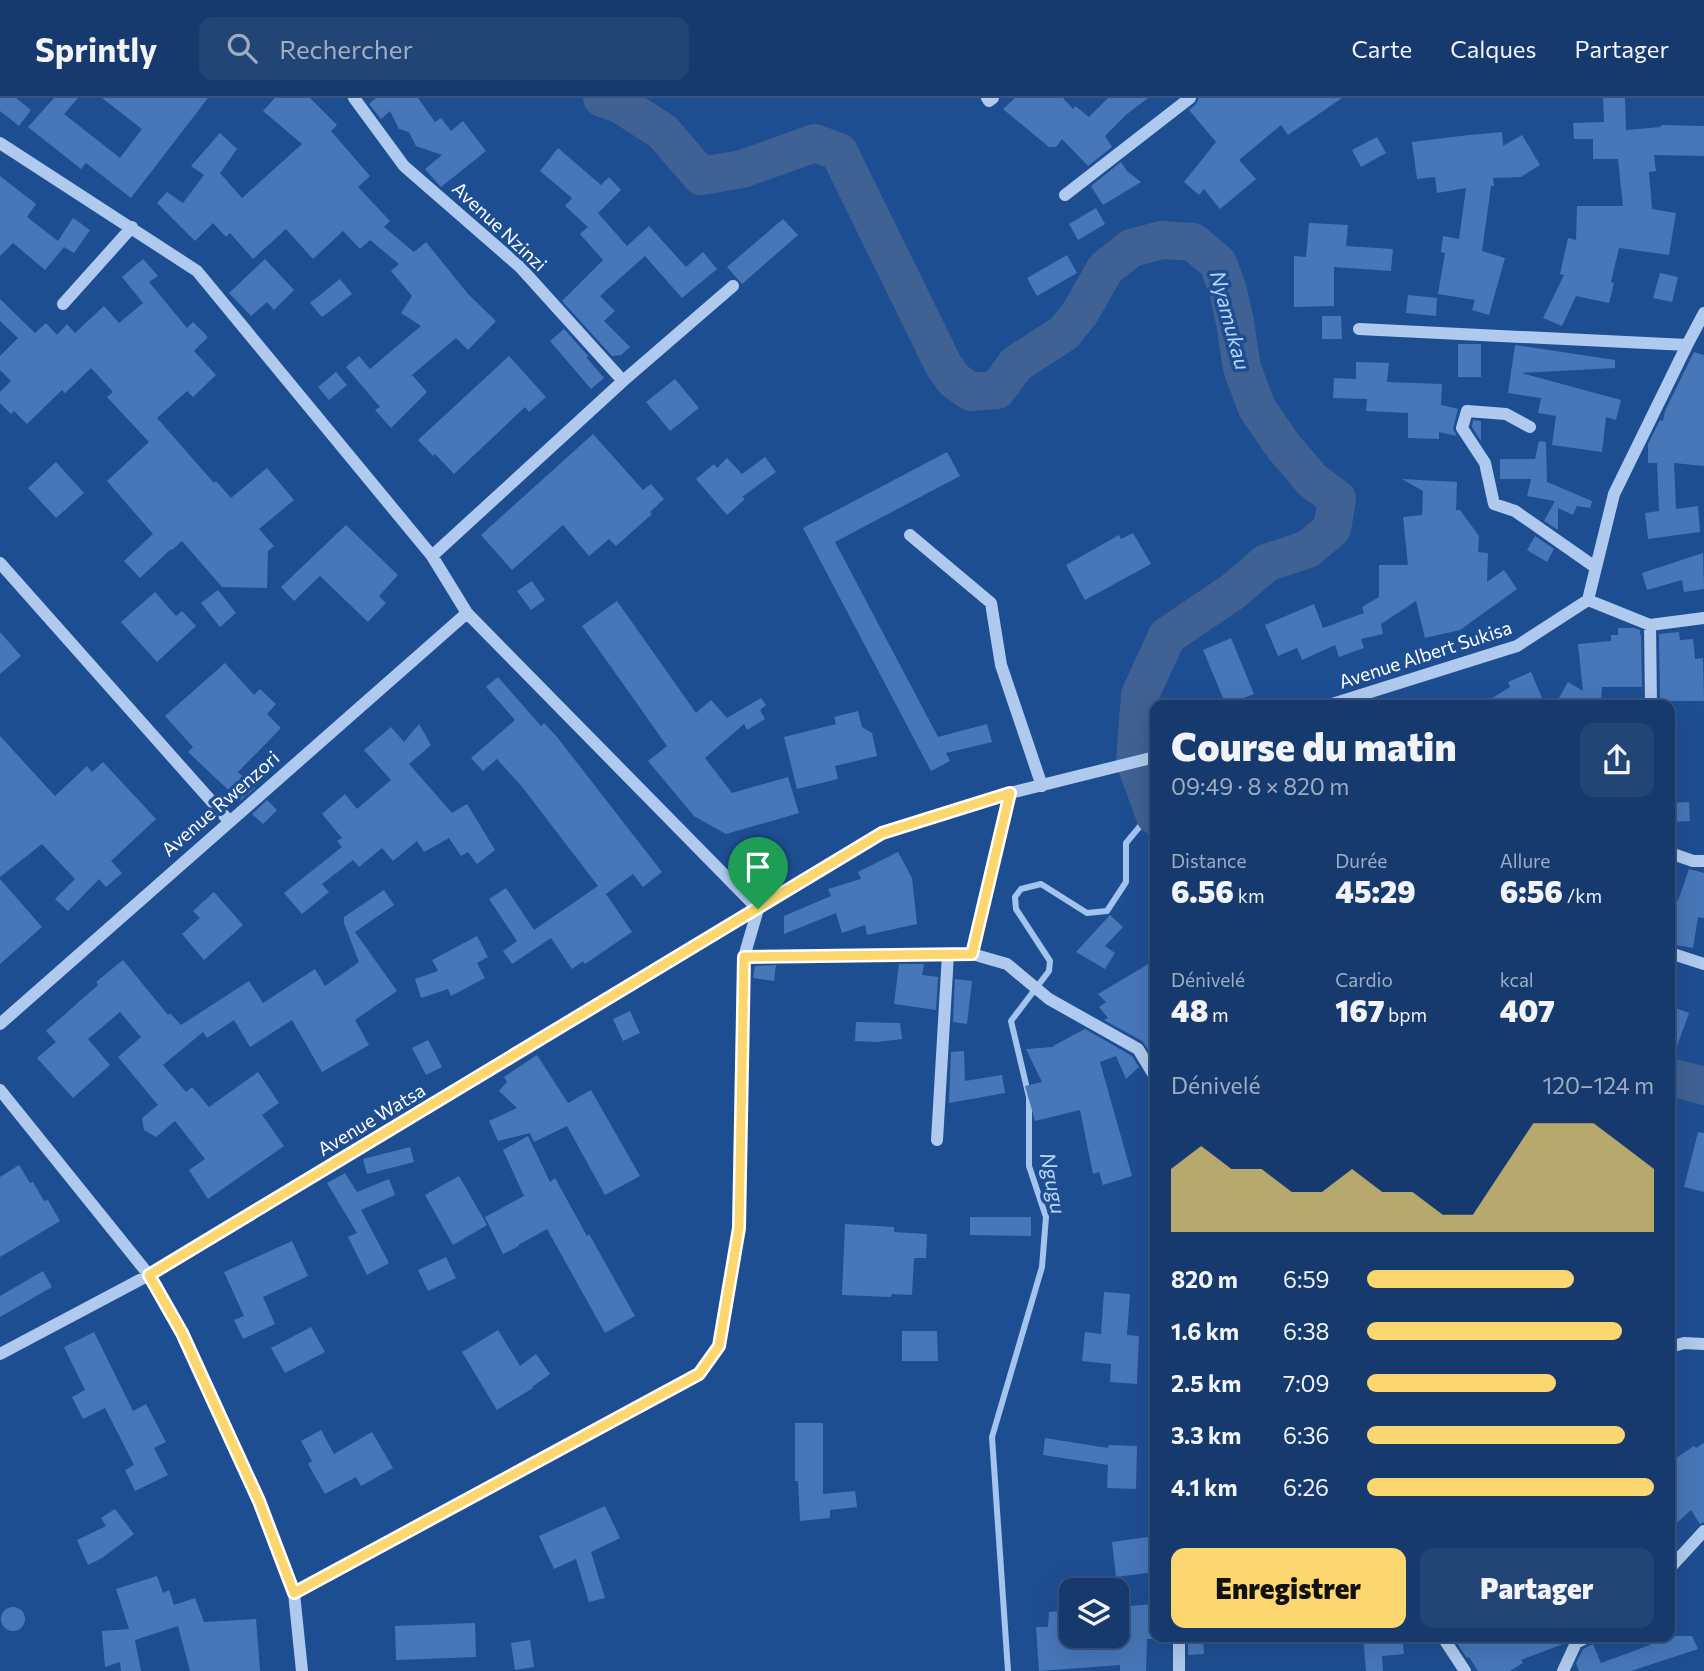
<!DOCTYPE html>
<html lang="fr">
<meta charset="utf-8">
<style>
:root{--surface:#163a6e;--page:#234576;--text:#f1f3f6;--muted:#9eadc2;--line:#355481;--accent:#fcd76f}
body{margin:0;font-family:Commissioner,sans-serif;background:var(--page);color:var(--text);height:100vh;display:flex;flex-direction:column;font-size:26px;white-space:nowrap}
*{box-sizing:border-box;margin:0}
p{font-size:23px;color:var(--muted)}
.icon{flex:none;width:38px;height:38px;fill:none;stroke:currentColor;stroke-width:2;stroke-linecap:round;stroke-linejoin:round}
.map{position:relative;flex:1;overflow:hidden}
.sheet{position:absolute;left:1150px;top:602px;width:525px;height:942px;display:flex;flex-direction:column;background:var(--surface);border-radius:14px;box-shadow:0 7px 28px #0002,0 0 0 2px var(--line)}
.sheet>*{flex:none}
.controls{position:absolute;left:1059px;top:1480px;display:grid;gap:14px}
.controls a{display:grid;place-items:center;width:70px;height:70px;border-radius:14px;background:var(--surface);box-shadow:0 7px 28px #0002,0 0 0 2px var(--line);font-size:35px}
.pin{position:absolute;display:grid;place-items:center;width:60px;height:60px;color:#fff;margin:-72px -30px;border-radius:50% 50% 50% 0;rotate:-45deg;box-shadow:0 0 7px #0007}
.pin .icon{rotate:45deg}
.round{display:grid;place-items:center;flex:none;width:74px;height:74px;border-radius:14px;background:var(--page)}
.overview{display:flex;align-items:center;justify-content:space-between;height:119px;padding:0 21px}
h1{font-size:38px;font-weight:800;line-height:52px}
.metrics{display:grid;grid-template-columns:repeat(3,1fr);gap:10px;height:119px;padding:7px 21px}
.metrics div{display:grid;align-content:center}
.metrics b{font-size:30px;font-weight:800}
.metrics small{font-size:19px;font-weight:400}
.metrics p{font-size:19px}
.chart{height:196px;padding:14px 21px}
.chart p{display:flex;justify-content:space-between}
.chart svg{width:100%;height:126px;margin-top:7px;fill:var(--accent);opacity:.7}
.action{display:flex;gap:14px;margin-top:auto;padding:14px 21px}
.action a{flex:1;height:80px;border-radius:14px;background:var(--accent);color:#111;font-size:28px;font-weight:800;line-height:80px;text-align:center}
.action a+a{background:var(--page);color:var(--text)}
ul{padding:0 21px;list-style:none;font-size:23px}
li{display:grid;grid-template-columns:112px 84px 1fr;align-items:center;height:52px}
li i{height:18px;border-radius:9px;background:var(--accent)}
header{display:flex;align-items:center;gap:42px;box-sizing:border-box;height:98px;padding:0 35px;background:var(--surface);border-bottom:2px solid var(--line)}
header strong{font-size:33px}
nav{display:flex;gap:38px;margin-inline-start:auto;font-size:24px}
.search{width:490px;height:63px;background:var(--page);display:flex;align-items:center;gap:18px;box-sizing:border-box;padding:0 24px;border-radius:14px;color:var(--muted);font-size:26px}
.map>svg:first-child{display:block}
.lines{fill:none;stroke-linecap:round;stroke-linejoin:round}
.stream{stroke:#a3c4ef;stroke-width:6}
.river{stroke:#406193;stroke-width:38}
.building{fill:#4777b9}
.minor{stroke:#afcaee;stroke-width:12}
.route-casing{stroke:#fff;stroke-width:14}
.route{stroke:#fcd76f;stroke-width:9}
.labels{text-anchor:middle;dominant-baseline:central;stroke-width:7;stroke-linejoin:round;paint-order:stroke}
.street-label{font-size:19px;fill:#fff;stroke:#1e4e92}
.water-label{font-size:21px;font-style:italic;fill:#bbd4f5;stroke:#1e4e92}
</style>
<header>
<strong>Sprintly</strong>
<div class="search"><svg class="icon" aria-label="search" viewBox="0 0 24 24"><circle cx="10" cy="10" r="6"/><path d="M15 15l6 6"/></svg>Rechercher</div>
<nav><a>Carte</a><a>Calques</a><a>Partager</a></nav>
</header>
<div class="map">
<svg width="1704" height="1573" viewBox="0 0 1704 1573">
<rect width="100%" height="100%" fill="#1e4e92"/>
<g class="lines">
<path class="stream" d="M1008 1573 992 1339 1042 1169 1046 1119 1029 1068V999L1011 923 1049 873 1050 863 1016 811 1015 799 1021 791 1041 786 1087 815 1107 813 1126 784V745L1152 714"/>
<path class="river" d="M602 0 620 6 663 34 701 78 742 71 815 45 839 54 944 268 954 282 971 294 997 292 1016 266 1064 235 1080 215 1105 171 1131 150 1162 142 1193 144 1218 165 1228 193 1235 224 1242 270 1257 310 1283 348 1312 382 1337 401 1332 431 1308 451 1266 465 1235 492 1167 538 1140 597 1135 663 1155 718
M1670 979 1704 988"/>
</g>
<path class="building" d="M0 0H16L31 12 19 28 0 13Z
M54 0H78L64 16 120 60 142 31 102 0H208L131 100 86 65 81 71 28 29Z
M275 0H310L337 27 331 33 370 78 358 89 390 123 384 129 414 154 426 144 468 196 496 223 468 252 456 240 412 277 427 294 391 330 375 312 380 309 346 269 359 258 370 271 421 228 401 215 412 198 391 173 399 166 370 142 360 151 343 133 313 161 286 131 253 161 230 135 226 139 213 125 195 143 157 105 167 94 183 105 204 77 191 68 220 35 237 51 220 75 242 100 302 46 263 13Z
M376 0H418L435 24 441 20 451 33 463 23 486 53 441 89 425 71 442 57 416 48 409 34 399 31 390 13 381 21 369 6Z
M1015 0H1063L1073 11 1075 8 1089 19 1108 0H1148L1127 16 1105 38 1112 49 1088 68 1062 41 1056 49H1049L1003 11Z
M1199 0H1342L1288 37 1281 27 1239 62 1256 81 1220 111 1204 91 1199 97 1184 84 1216 44 1189 12 1196 6Z
M1603 0H1625L1626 32 1661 29V27L1704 28V58L1654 57 1656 73 1649 74 1652 111 1676 115 1669 157 1619 150 1611 184 1614 185 1609 205 1576 198 1562 228 1543 220 1564 177 1560 176 1568 140 1576 142 1577 108H1623L1618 61H1593V41H1574L1573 25 1604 24Z
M1502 34 1503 48 1522 37 1540 67 1521 79 1493 80 1494 88H1491L1482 153 1505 160 1489 217 1472 212 1475 202 1438 196 1445 155 1441 154 1443 138 1459 141 1466 90 1437 95 1435 79 1417 81 1412 44 1460 38Z
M1377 39 1386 55 1361 69 1352 52Z
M558 50 601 87 609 79 621 92 598 115 627 148 649 128 686 169 703 154 717 171 682 200 645 158 600 198 615 213 604 223 630 249 621 257 612 258 562 203 603 162 580 136 588 129 565 108 572 100 540 73Z
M1121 64 1127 73 1141 84 1103 107 1091 88Z
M0 78 36 106 27 119 58 143 73 120 90 132 74 155 64 149 45 172 13 145 0 158Z
M1096 110 1105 126 1078 142 1069 126Z
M783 121 798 137 742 186 727 169Z
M1309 125 1348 127 1346 148 1393 151 1391 173 1334 169V208L1294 209V158L1306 159Z
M1067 157 1077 175 1037 198 1027 180Z
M143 161 158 178 149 184 187 230 193 224 208 239 194 253 216 277 193 299 187 293 157 320 214 385 216 383 231 400 267 370 294 402 259 431 274 448 268 453 267 490 222 489 182 443 172 452 171 451 140 480 124 463 153 436 107 383 149 344 107 299 113 294 91 270 65 295 62 292 27 326 14 313 11 316 0 305V294L11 283 0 272V258L18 240 0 223V201L35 235 46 225 57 237 67 226 75 235 104 208 119 225 143 205 122 179Z
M265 161 294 192 274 212 267 204 251 218 229 195Z
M1660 175 1678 179 1672 204 1653 200Z
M340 181 352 196 322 219 310 205Z
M1408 197 1437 200 1436 218 1406 215Z
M1322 218H1341L1342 241H1322Z
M564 231 589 259H586L604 280 591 291 550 243Z
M1458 246H1481V279H1458Z
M1515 247 1615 262V270L1521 275 1621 302 1616 322 1606 319 1602 354 1552 347 1556 318 1538 315 1541 300 1508 295Z
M1694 254 1704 257V368L1674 365 1676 411 1698 408 1700 434 1648 441 1645 415 1659 413 1657 365H1648V346L1660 322 1663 323 1665 313Z
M509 258 546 299 529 314 525 309 454 376 435 356 433 358 418 342Z
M1356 264 1389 265 1387 284 1442 286 1441 307 1458 311 1453 331 1457 338 1439 334V341L1408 340V315L1366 313 1367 301 1333 300 1334 280 1356 281Z
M336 274 347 287 329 302 318 289Z
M675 281 699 310 670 333 646 304Z
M1473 322 1481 323V343L1472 329Z
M593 336 643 392 651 386 664 401 650 414 652 416 616 448 609 441 589 458 563 427 512 472 481 437Z
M1539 343 1546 344 1547 384 1592 403 1590 410 1577 408 1573 417 1558 410V432L1544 423 1555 403 1527 398 1531 381H1500V361H1535Z
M947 354 960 378 835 444 938 639 987 626 992 644 946 655 950 663 931 673 803 430Z
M765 359 776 374 742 399 745 401 727 417 696 381 714 366 717 370 727 360 742 376Z
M56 364 84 395 56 420 28 390Z
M1402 381 1457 384 1456 412H1460L1479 438 1478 454 1488 455 1487 484 1504 472 1517 491 1460 532 1425 540 1416 503 1381 526 1383 536 1361 541 1364 550 1339 559 1335 547 1302 562 1297 550 1278 558 1265 527 1314 506 1323 530 1364 515 1362 509 1379 499V467H1408L1403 419 1422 417 1423 393Z
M346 427 398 477 379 498 386 505 368 524 320 478 294 503 281 489Z
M1133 435 1151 466 1085 502 1066 467 1119 437 1121 441Z
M1535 438 1554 451 1547 464 1527 452Z
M1703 455 1704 491 1684 494 1682 482 1647 492 1642 475Z
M532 483 545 502 531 512 517 493Z
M218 492 236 515 220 529 201 505Z
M155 494 176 518 182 513 196 528 157 564 121 524Z
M617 503 696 615 711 602 727 620 761 600 766 607 760 612 765 621 747 632 744 626 705 660 732 695 788 679 799 715 726 736 694 718 648 663 667 648 582 528Z
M1618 530H1634L1640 532V537H1641L1642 589H1602L1601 604 1607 607H1555L1568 584 1583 593 1578 546 1611 543V537H1618Z
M0 534 21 558 0 576Z
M1679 534 1680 542 1693 541 1695 561 1703 560 1704 603H1660L1659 536Z
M1231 540 1254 596 1226 607 1203 552Z
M225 565 254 597 260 591 276 606 267 616 281 630 238 674 255 690 240 703 188 654 193 649 165 618Z
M1531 574 1545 607H1481L1510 589 1508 584Z
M498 579 541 628 544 625 557 639 662 774 643 789 633 776 606 796 632 834 585 866 583 863 572 871 551 840 512 866 503 853 517 843 489 801 506 790 534 832 598 788 523 690 497 661 483 673 471 660 515 622 486 589Z
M858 613 862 629 872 635 877 658 835 668 838 681 797 691 784 639 836 626 834 619Z
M419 626 431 647 409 666 452 715 467 706 495 752 477 766 468 754 461 758 449 740 424 754 417 743 393 763 382 750 359 769 353 762 322 786 329 794 302 816 284 795 342 749 337 743 342 740 322 716 345 696 357 711 391 682 364 652 391 629 404 644Z
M0 638 55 698 87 668 92 674 103 664 156 721 111 763 122 775 106 789 99 781 68 813 55 801 75 781 42 746 0 779Z
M267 702 277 712 263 726 252 716Z
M1689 704 1690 723 1670 724V705Z
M898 754 912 780 917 826 867 837 865 827 842 835 836 815 784 836V818L831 798 828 791 861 781 858 774Z
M1689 771 1704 775V820L1698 819 1693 850 1670 846V800L1678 803Z
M0 781 42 829 0 866Z
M384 792 394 807 355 834 397 893 355 922 369 947 322 974 292 922 250 949 234 922 207 940 203 934 163 967 186 994 192 989 209 1009 258 974 279 1005 262 1017 284 1048 208 1101 189 1072 205 1061 175 1023 156 1039 144 1032 142 1020 158 1007 118 959 141 939 120 914 88 941 110 967 73 1000 37 960 56 944 46 933 98 887 96 884 123 862 168 917 170 915 181 927 249 883 263 905 315 871 325 888 359 864 344 825V819Z
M214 794 243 827 204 862 182 836 200 820 193 813Z
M1110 817 1123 829 1105 848 1115 855 1105 871 1076 854Z
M477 838 488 859 477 865 485 880 451 898 448 891 421 900 415 881 438 873 432 862Z
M1155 862V954L1152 957 1142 943 1104 922 1108 920 1099 909 1106 904 1098 896Z
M899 866H924L922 877 938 879 936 912 894 906Z
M776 867 774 883 753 880 755 868Z
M955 881 972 883 967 926 953 924Z
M1670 908 1689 915 1672 962 1670 961Z
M630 913 640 935 623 943 613 921Z
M856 924 900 925 902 941 877 944 855 943Z
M1085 931 1132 958 1139 969 1126 981 1116 958 1100 964 1132 1078 1103 1087 1099 1074 1093 1076 1080 1012 1035 1023 1025 988 1042 984 1026 951 1053 949V948Z
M428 942 442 969 426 977 412 950Z
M964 953 965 983 1002 977 1005 995 949 1005 951 954Z
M537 957 568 1005 591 992 640 1078 605 1097 567 1028 534 1044 530 1035 498 1043 489 1023 517 1010 499 993 507 984 504 979Z
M1698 1034 1704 1035V1094L1684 1089Z
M528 1038 550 1084 555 1080 587 1138 589 1136 635 1218 605 1235 547 1131 518 1147 519 1148 503 1156 485 1119 524 1098 503 1052Z
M410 1049 414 1064 367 1076 363 1061Z
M19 1067 30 1085 33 1084 44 1103 48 1102 60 1123 0 1159V1079Z
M345 1075 357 1094 389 1081 395 1097 361 1112 389 1165 367 1177 348 1139 357 1135 327 1085Z
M459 1078 487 1127 453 1147 425 1097Z
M970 1119H1031V1138L970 1137Z
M845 1126 894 1129V1134L927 1136 926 1160H914L912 1197 892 1196 891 1199 842 1197Z
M292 1143 308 1178 263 1199 275 1226 243 1241 234 1222 244 1218 224 1174Z
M446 1159 456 1180 428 1193 418 1172Z
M43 1173 52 1189 0 1219V1198Z
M1104 1194 1130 1196 1127 1237 1139 1238 1137 1286 1110 1284 1111 1266 1082 1263 1085 1234 1101 1236Z
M311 1229 325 1254 285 1275 271 1250Z
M498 1232 520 1268 536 1256 550 1276 532 1289 533 1290 497 1312 462 1254Z
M902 1233H937L938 1263H902Z
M94 1234 133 1313 146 1306 166 1344 154 1350 168 1377 135 1393 125 1372 134 1367 105 1310 83 1321 72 1299 85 1292 64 1249Z
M795 1325H823V1396L855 1393 857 1409 830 1412V1420L800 1423 798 1383H795Z
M321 1332 334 1356 372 1334 393 1370 361 1388 356 1379 325 1396 308 1366 312 1363 301 1343Z
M1045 1340 1108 1350 1109 1347 1137 1348 1136 1391 1107 1390 1108 1367 1043 1357Z
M1704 1345V1424L1700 1426 1691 1412 1670 1431V1364L1694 1348 1696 1350Z
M605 1408 620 1440 591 1454 605 1500 589 1504 576 1461 554 1471 539 1438Z
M115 1411 134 1436 102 1460 88 1467 77 1442 106 1428 101 1420Z
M1155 1438V1474L1116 1479 1112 1444Z
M157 1478 163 1495 169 1492 174 1507 195 1500 204 1524 256 1521 260 1573H190L178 1528 135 1542 141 1573H121L120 1564 105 1569 102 1533 129 1531 116 1491Z
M1155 1506V1541H1147L1146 1573H1120V1567L1039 1573 1036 1529H1048L1049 1514 1071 1512V1538H1116V1509Z
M1 1521a12 12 0 1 1 24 0a12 12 0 1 1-24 0Z
M475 1525 476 1559 396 1562 395 1528Z
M1188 1538H1203L1204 1556 1188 1557Z
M1363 1538H1402L1404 1556 1382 1558 1383 1573H1366Z
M1465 1538H1571L1566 1545 1521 1562 1523 1565 1510 1573H1478L1469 1559 1467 1560 1456 1544Z
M1647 1538H1692L1698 1551 1631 1573H1579L1576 1565 1583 1551 1593 1546 1601 1565 1650 1547Z
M530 1542 534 1569 515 1572 511 1545Z"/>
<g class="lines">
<path class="minor" d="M354 0 404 68 520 169 623 283
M987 0 989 3 993 0
M0 45 197 173 432 458 467 515 758 811
M1065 97 1190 0
M63 206 132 129
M1359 231 1687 247
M1530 329 1506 316 1467 313 1462 330 1485 365 1494 406 1515 413 1595 469
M910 437 991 505 1001 567 1042 688
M432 458 623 283 733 188
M0 465 229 723
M1588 502 1650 527 1704 520
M1650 527 1651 607
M1329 607 1517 548 1588 502 1614 396 1687 247 1704 215
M1670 755 1693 763H1704
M1670 855 1704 866
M972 856 1010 695
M744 859 972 856 1007 866 1049 901 1138 951 1155 979
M0 926 467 515
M0 992 149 1177 182 1235 259 1403 294 1495 302 1573
M937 1042 948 856
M1670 1249 1684 1245 1704 1246
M0 1256 149 1177 882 735 1010 695 1155 659
M1670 1470 1704 1433
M294 1495 699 1276 719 1248 739 1130 744 859 758 811
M1179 1538V1573
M1442 1538 1465 1573
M1563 1573 1576 1545 1589 1538"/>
</g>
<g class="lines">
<g class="route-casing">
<path id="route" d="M1010 695 972 856 744 859 739 1130 719 1248 699 1276 294 1495 259 1403 182 1235 149 1177 882 735Z"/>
</g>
<use href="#route" class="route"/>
</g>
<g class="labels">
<g class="street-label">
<text transform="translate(500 128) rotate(43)">Avenue Nzinzi</text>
<text transform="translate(1425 556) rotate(-18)">Avenue Albert Sukisa</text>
<text transform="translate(220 705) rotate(-41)">Avenue Rwenzori</text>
<text transform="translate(371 1021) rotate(-31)">Avenue Watsa</text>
</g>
<g class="water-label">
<text transform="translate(1231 222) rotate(75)">Nyamukau</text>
<text transform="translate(1054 1085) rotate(79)">Ngugu</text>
</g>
</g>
</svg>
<div class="controls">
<a><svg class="icon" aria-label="layers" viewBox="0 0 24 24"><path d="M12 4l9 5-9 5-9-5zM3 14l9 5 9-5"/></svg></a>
</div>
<div class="pin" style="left:758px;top:811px;background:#1e9e55"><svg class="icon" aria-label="arrive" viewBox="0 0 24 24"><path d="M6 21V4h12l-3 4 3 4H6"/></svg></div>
<section class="sheet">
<div class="overview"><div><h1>Course du matin</h1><p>09:49 · 8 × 820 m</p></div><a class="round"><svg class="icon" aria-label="share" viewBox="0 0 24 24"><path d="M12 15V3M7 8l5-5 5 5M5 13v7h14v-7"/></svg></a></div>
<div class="metrics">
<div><p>Distance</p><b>6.56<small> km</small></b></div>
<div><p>Durée</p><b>45:29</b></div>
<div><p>Allure</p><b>6:56<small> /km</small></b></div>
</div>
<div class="metrics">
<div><p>Dénivelé</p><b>48<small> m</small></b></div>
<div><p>Cardio</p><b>167<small> bpm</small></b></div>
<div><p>kcal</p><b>407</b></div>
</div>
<div class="chart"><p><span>Dénivelé</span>120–124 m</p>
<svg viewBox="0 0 160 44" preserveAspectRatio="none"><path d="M0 44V22L10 14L20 22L30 22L40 30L50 30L60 22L70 30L80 30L90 38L100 38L110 22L120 6L130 6L140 6L150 14L160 22V44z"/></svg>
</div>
<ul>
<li><b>820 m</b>6:59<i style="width:72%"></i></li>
<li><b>1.6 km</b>6:38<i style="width:89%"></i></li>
<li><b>2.5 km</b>7:09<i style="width:66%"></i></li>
<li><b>3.3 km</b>6:36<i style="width:90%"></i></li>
<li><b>4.1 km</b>6:26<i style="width:100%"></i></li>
</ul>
<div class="action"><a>Enregistrer</a><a>Partager</a></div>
</section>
</div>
